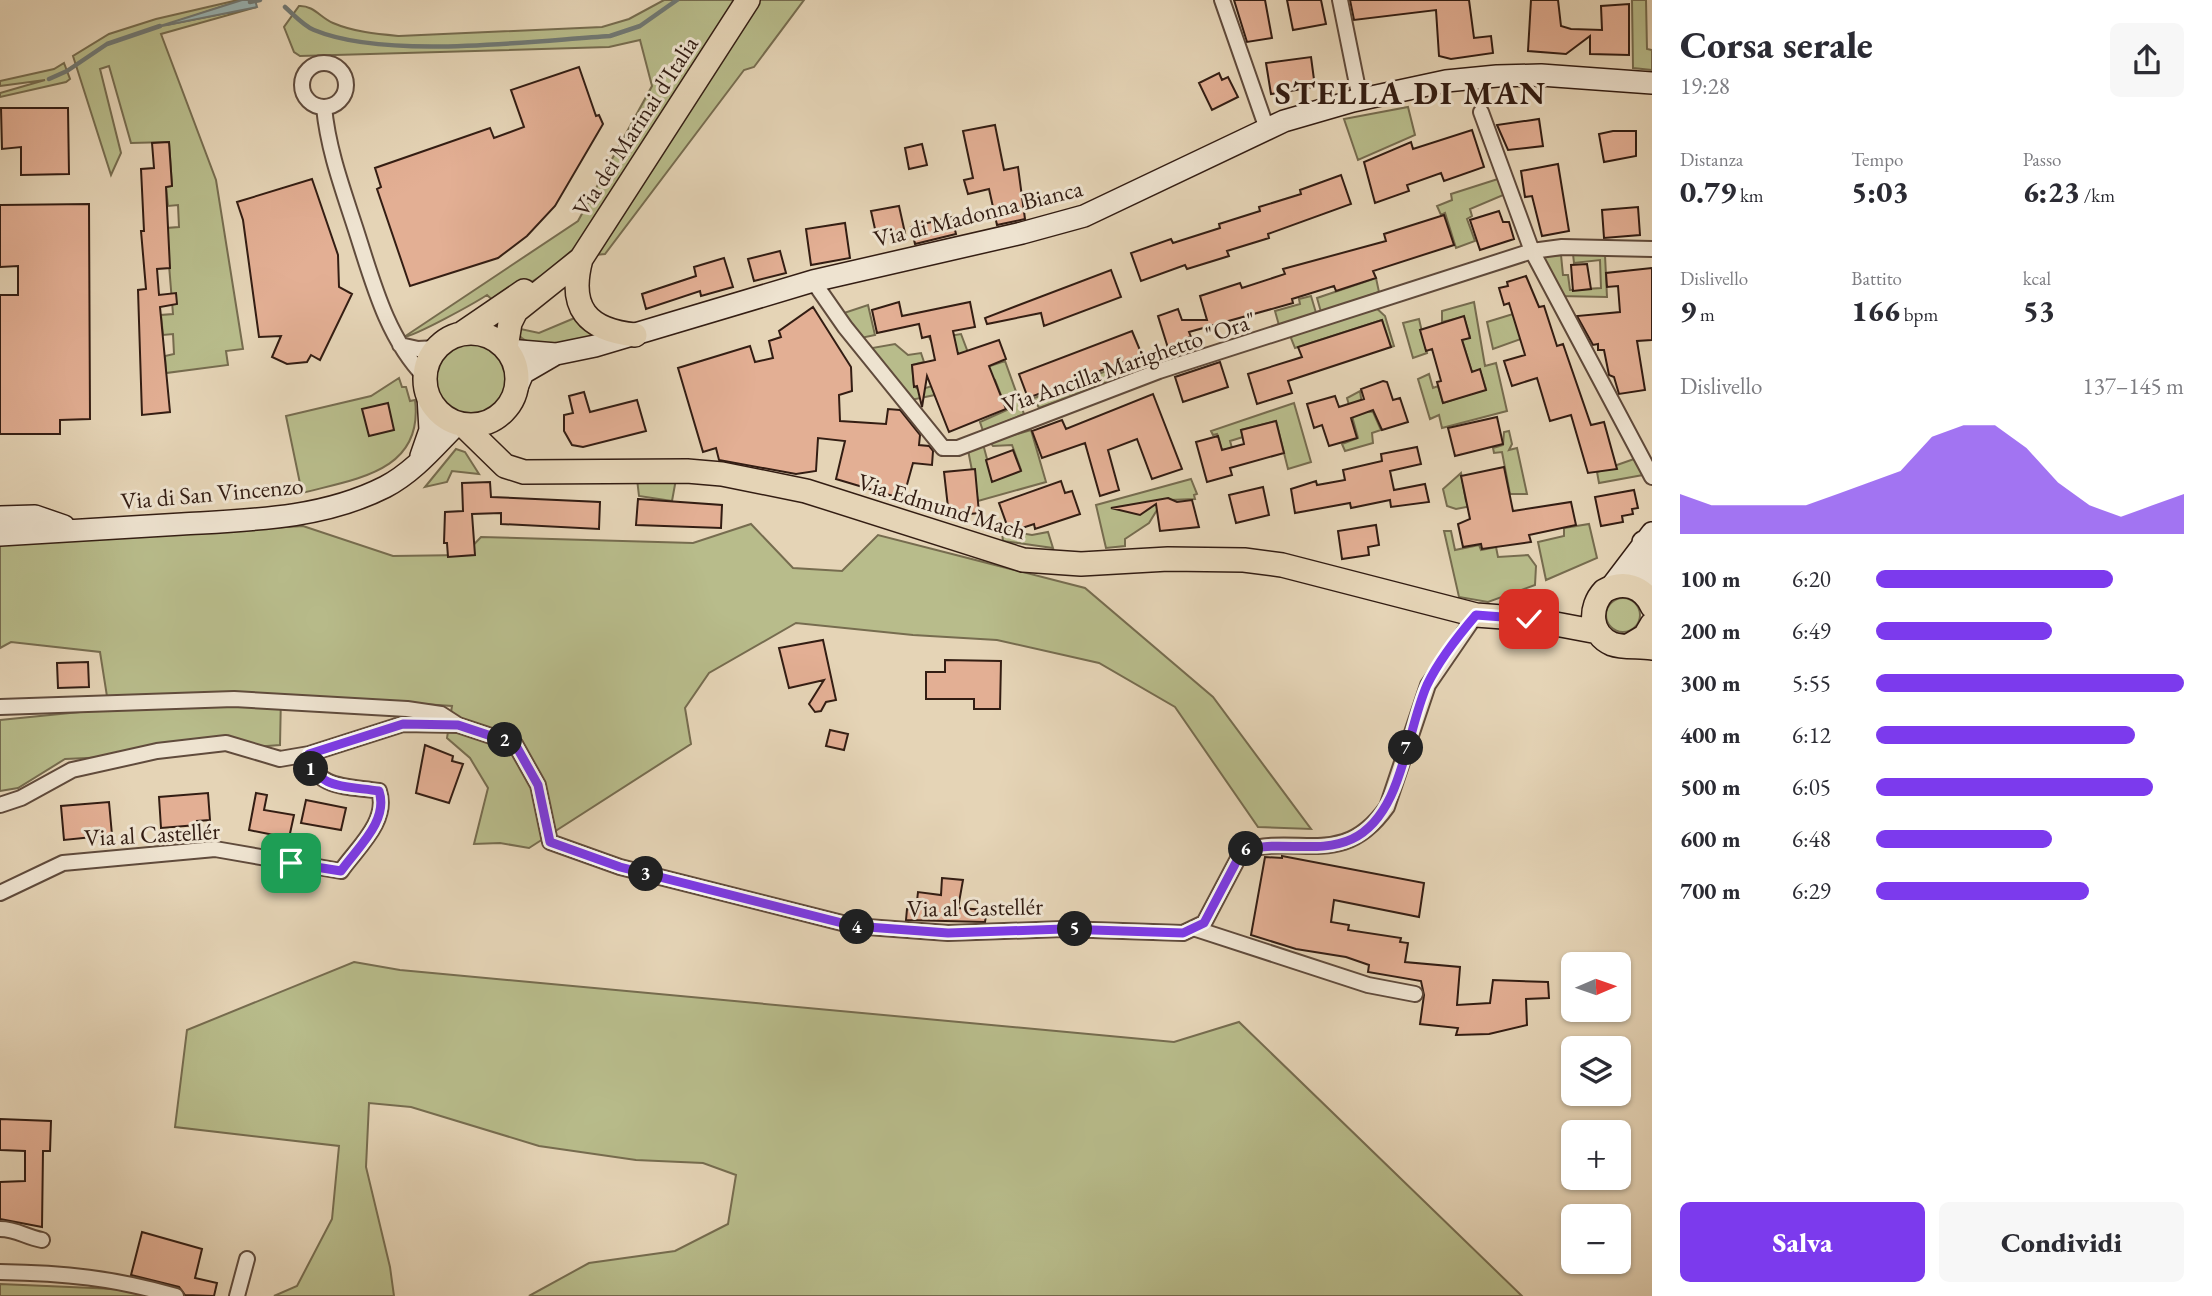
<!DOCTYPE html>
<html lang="it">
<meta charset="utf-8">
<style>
:root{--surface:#fff;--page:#f7f7f7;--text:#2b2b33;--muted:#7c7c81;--accent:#7c3aed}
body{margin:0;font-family:"EB Garamond",serif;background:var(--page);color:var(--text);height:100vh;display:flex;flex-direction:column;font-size:26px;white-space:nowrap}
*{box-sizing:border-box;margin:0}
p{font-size:23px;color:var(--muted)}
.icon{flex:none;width:38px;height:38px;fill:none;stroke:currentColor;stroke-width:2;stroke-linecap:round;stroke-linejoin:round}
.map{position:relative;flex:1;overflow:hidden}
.drawer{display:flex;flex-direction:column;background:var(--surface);width:560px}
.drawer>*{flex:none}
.needle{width:46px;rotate:88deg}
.fabs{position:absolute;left:1561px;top:952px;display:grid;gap:14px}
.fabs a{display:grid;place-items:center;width:70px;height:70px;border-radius:10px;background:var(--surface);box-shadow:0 2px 5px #0004;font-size:35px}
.pin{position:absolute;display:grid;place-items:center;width:60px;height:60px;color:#fff;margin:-30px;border-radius:14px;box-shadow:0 4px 10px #0006}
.km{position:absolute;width:35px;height:35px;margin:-18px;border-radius:50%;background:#222;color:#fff;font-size:19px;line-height:35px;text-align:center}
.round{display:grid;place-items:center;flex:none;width:74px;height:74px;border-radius:10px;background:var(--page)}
.overview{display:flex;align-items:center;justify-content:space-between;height:119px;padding:0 28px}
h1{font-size:38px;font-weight:800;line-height:52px}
.figures{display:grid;grid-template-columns:repeat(3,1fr);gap:10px;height:119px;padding:7px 28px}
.figures div{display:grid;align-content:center}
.figures b{font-size:30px;font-weight:800}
.figures small{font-size:19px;font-weight:400}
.figures p{font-size:19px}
.chart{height:196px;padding:14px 28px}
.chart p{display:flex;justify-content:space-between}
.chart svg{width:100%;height:126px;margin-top:7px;fill:var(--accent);opacity:.7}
.cta{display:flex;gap:14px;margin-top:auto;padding:14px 28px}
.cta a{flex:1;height:80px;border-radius:10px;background:var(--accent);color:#fff;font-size:28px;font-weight:800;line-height:80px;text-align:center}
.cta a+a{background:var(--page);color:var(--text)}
ul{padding:0 28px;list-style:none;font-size:23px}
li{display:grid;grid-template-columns:112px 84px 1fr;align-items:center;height:52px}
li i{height:18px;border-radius:9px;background:var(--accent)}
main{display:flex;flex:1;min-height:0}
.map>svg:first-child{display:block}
.green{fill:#b8bc8b;stroke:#766c4f;stroke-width:2}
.water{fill:#99b6b7;stroke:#707975;stroke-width:2}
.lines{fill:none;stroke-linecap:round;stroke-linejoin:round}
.stream{stroke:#707975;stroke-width:4.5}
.building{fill:#e3af94;stroke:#331d13;stroke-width:2}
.minor-casing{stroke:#604b3c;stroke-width:18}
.secondary-casing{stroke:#331d13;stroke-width:24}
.primary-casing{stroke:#331d13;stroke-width:26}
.minor{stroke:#eee3d0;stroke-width:14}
.secondary{stroke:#eee3d0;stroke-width:21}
.primary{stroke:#e5d4b6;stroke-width:23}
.route-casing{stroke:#fff;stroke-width:14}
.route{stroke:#7c3aed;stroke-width:9}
.labels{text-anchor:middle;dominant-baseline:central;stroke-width:6;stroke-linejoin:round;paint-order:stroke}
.street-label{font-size:24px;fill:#331d13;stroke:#eee3d0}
.district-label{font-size:32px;font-weight:bold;letter-spacing:2px;fill:#331d13;stroke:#eee3d0}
</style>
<main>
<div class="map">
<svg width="1652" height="1296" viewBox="0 0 1652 1296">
<rect width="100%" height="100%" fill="#e5d4b6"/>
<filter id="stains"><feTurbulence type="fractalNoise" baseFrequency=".00286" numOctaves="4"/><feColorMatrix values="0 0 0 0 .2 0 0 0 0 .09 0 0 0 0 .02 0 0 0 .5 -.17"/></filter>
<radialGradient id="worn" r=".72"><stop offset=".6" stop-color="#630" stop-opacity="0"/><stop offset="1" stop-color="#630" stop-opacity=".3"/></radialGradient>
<path class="green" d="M238 0H242L166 25 257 7 161 34 216 180 243 349 226 351 228 365 166 373 165 356 174 354 173 334 163 335 161 315 173 314 166 228 179 227 178 205 168 206 166 187 172 186 169 142 131 143 109 66 100 69 121 153 111 175 73 56 109 34 156 19Z
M664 0H738L575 248 544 274 497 304 487 295C473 304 417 335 404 337L578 221 652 86 640 40 609 47 300 56 294 52 284 27 299 6C313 5 321 18 333 23 354 32 377 34 399 36L602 27 629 19Z
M758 0H804L754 67 744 70 605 254 594 255Z
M1632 0H1646L1647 49 1652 50V70L1633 68Z
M64 63 70 79 66 82 0 97V93L45 80 0 86V81L54 69Z
M1408 107 1415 135 1358 160 1344 119Z
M1501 178 1508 193 1470 209 1472 216 1467 219 1475 241 1456 248 1445 213 1441 215 1437 206 1452 200 1451 194Z
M1573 254 1605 255 1607 297 1559 296 1541 256 1561 255 1563 275H1568L1570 290 1601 288 1600 260 1574 263Z
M1376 278 1379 292 1321 312 1317 298Z
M1311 296 1317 316 1280 329 1275 311 1300 304 1299 299Z
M1474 302 1485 366 1496 363 1507 411 1442 428 1439 415 1430 419 1418 379 1429 374 1433 388 1438 386 1443 403 1486 389 1480 370 1472 372 1462 340 1470 337 1464 317 1442 322V311Z
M868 305 875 335 861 338 841 314Z
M1374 306 1385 316 1394 346 1391 347 1382 320 1295 348 1291 338 1294 332Z
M1513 314 1521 339 1493 349 1487 322Z
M577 317 597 336C577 340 521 356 516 328L539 333Z
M1419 319 1427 353 1413 358 1403 323Z
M961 334 975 371 1005 361 1024 414 983 431 980 422 1007 410 995 380 938 402 935 395 911 400 871 353 872 348 895 344 908 355 921 353 924 362 912 365 914 386 919 390 963 377 956 348H935L930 339Z
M434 378a36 36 0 1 1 72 0a36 36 0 1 1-72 0Z
M1117 367 1120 378 1039 408 1034 398Z
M399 378 402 387H406L410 401 415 400C424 472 355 479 302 493L286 416 371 396Z
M1360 391 1363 411 1373 412 1381 430 1372 433 1373 443 1345 451 1342 444 1358 438 1347 398Z
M1294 403 1311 462 1288 469 1276 421 1241 430 1243 437 1230 441 1232 448 1222 450 1217 434 1213 435 1211 431Z
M1031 430 1046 482 978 501 968 450 983 444 993 481 1021 470 1012 445 993 446 990 442Z
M1509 431 1512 444 1509 450 1517 448 1527 494H1510L1502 452 1494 453 1493 448 1503 445 1504 432Z
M456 449 465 452 479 474 452 471 447 482 425 487Z
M1634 459 1643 475 1599 483 1597 472Z
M1461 473 1466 501 1486 497 1487 503 1456 509 1447 506 1443 489Z
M637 479H676L672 501 639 496Z
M1191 479 1197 494 1194 495 1195 499 1170 500 1157 510 1149 523 1125 539V546L1106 548 1096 505Z
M1006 522 1008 531 1032 535 1048 532 1053 548 1003 541 1001 524Z
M751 524 793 568 842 571 878 535 1085 588 1213 697 1311 829 1258 827 1175 707 1099 663 997 640 913 635 796 623 709 673 685 708 691 744 529 848 500 843 474 844 488 788 470 758 447 738 452 706 281 695 280 745 155 755 65 759 18 788 0 791V720L109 709 100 652 11 642 0 648V544L303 526 393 556 464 555 481 537 693 543Z
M1589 524 1597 558 1546 580 1538 542 1564 536V528Z
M1444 531H1451L1455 550 1479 545 1481 550 1496 547 1498 557 1528 555 1536 566 1535 585 1488 602 1459 597Z
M1606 615a17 17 0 1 1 34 0a17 17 0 1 1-34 0Z
M354 962 400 970 1174 1042 1239 1022 1522 1296H529L589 1263 675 1251 728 1224 736 1175 703 1163 636 1160 539 1146 411 1107 369 1103 366 1167 390 1267 394 1296H274L297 1286 332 1219 339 1146 175 1127 187 1030Z
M0 1284 116 1289 168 1296H0Z"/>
<path class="water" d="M242 0H255L257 7 157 27Z"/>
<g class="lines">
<path class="stream" d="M250 2 260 0
M285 7C294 15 304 26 314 30 386 60 530 41 610 36L640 26 677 0
M49 79 67 71 107 44 160 26"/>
</g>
<path class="building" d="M1234 0H1265L1272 38 1247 42Z
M1287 0H1321L1326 24 1293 30Z
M1350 0H1469L1474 38 1491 36 1493 53 1451 59 1439 56 1436 10 1354 20Z
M1531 0H1558L1561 26 1571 29 1602 30 1601 6 1629 4V55L1590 54V36L1566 54 1528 51Z
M1311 57 1315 87 1271 94 1266 63Z
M579 67 596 116 599 115 603 124 555 206 527 236 498 258 410 286 377 189 381 187 375 168 490 128 494 138 524 127 511 90Z
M1219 73 1222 80 1228 77 1238 97 1212 110 1199 83Z
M1 108H68L69 174 21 175V147L2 149Z
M1539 119 1543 146 1508 150 1497 125Z
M995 125 1004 170 1018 167 1025 219 997 225 989 189 968 194 964 180 973 178 963 131Z
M1472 130 1484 167 1444 181 1441 173 1407 185 1409 191 1375 203 1364 162 1411 142 1413 149Z
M1613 131H1636V156L1604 162 1599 134Z
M169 142 172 186 166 187 170 268 157 269 159 295 176 293 177 304 160 307 170 412 142 415 138 290 146 289 141 231H144L141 169 154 168 152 143Z
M922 144 927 165 909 169 905 148Z
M1558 164 1569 231 1542 236 1532 196 1525 197 1521 171Z
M1341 175 1351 204 1268 234 1269 238 1227 251 1229 256 1187 269 1185 265 1141 281 1131 253 1171 239 1173 243 1220 228 1219 224 1260 211 1259 207 1301 194 1300 190Z
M312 179 338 255 339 287 352 294 320 360 311 355 307 362 287 364 272 357 281 336 259 337 243 220 237 202Z
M89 204 90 419 60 420V434H0V295H18V266L0 267V205Z
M899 206 905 233 877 238 871 211Z
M1638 207 1640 235 1604 238 1602 210Z
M1499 211 1503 222H1509L1514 239 1480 250 1470 220Z
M1444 215 1454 245 1373 271 1376 278 1336 291 1334 286 1292 299 1293 303 1189 332 1191 337 1185 339 1186 342 1168 348 1158 316 1178 309 1182 320H1207L1200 296 1240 283 1242 288 1285 274 1283 269 1386 241 1384 234Z
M952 217 956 234 915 244 911 227Z
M845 223 850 258 811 265 806 229Z
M780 251 786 273 754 281 748 259Z
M724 258 733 287 701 296 700 291 646 309 642 294 696 276 694 267Z
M1587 264 1591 289 1573 291 1571 265Z
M1652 268V340L1637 341 1645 390 1619 394 1614 377 1609 375 1604 350H1598V344L1593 345 1577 316 1620 312 1618 286 1607 287 1606 273Z
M1111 270 1121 297 1044 326 1041 313 987 324 985 318Z
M1526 276 1539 307 1544 306 1557 346 1563 344 1591 425 1604 422 1617 469 1588 473 1571 415 1550 421 1537 378 1512 386 1504 361 1525 355 1509 303 1504 305 1499 288 1508 286 1507 282Z
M899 302 902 316 970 302 975 327 953 331 958 354 999 340 1006 359 989 366 1006 409 949 432 927 376 922 407 917 386 914 387 912 365 935 360 930 336 922 338 919 324 877 333 872 310Z
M813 307 851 367 852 391 839 395 840 421 886 424 888 409 900 410 920 435 919 445 929 446 933 451 932 465 913 463 903 499 836 479 845 441 818 438 816 471 796 474 719 460 716 448 703 452 678 368 750 346 755 362 773 358 769 341 781 337 779 331Z
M1464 316 1470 338 1462 340 1472 372 1480 369 1486 390 1443 403 1437 382 1441 381 1432 349 1426 351 1420 330Z
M1382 320 1391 347 1288 381 1292 393 1257 404 1248 374 1302 357 1298 347Z
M1132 331 1142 355 1028 398 1019 374Z
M1220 362 1228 387 1183 402 1175 377Z
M1383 381 1387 382 1393 400 1400 398 1408 422 1382 430 1373 410 1351 418 1357 438 1329 446 1322 425 1314 428 1307 404 1335 396 1339 407 1364 399 1361 389Z
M584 392 590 412 637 400 646 431 583 447 572 445 564 431V415L573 413 569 396Z
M1153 394 1182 469 1152 479 1137 439 1108 450 1119 490 1100 496 1085 443 1042 458 1032 431 1062 420 1066 429Z
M388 403 394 430 369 436 362 409Z
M1497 417 1503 444 1455 456 1448 428Z
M1276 421 1284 453 1230 468 1232 475 1207 482 1196 442 1218 436 1222 450 1244 444 1241 430Z
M1417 447 1421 464 1390 471 1394 490 1425 484 1429 502 1391 507 1390 500 1351 508 1350 503 1295 513 1291 489 1316 481 1317 485 1345 480 1343 470 1382 461 1381 454Z
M1013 450 1021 471 992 482 986 460Z
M1504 467 1513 511 1571 502 1576 525 1529 535 1531 542 1482 549 1481 544 1463 547 1458 524 1470 519 1461 476Z
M975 469 979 513 949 516 944 472Z
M1061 481 1065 493 1072 491 1080 514 1035 529 1034 524 1019 529 1017 525 1008 528 999 503Z
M490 482 491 497 600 502 599 529 501 524V513L472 514 475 555 448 557 447 543H444L445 512 463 511 462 483Z
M1263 487 1269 515 1236 523 1229 495Z
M1634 490 1638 508 1632 509 1633 514 1622 516 1623 522 1601 526 1595 497Z
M1168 498 1177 502 1192 500 1199 527 1160 531 1156 504 1140 515 1111 508Z
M638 499 722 505 721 528 636 525Z
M1376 525 1379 545 1368 547 1369 555 1342 559 1338 531Z
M823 640 836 700 826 702 821 711 815 712 809 704 824 680 789 688 779 648Z
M945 660 1001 661 1000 709H974V699H926V672H945Z
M88 662 89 687 58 688 57 663Z
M830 730 848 734 844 750 826 746Z
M425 745 453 756 452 761 463 764 449 803 416 793Z
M208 793 210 820 197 821V825L161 828 159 797Z
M256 793 267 795 264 810 294 815 289 838 249 830Z
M306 800 346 808 341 830 301 823Z
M109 802 112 835 64 840 61 806Z
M1282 856 1424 883 1419 917 1334 900 1331 922 1349 925 1348 930 1401 938 1400 942 1408 943 1405 962 1460 967 1457 1005 1490 1003 1493 980 1548 982 1549 998 1526 999 1527 1025 1489 1034 1456 1035 1458 1028 1420 1024 1424 995 1421 981 1368 972 1369 965 1346 957 1296 949 1251 935 1265 857 1282 858Z
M942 878 963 880 958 908 987 910 985 922 906 920 907 909 916 910 918 892 941 895Z
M0 1119 51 1121 50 1151H43L42 1227 0 1219V1182L25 1181V1151L0 1150Z
M142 1232 202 1249 195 1278 217 1283 214 1296 185 1295 179 1287 131 1275Z"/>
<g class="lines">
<g class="minor-casing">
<path id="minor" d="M1222 0 1267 129
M1340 0 1360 99
M302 85a22 22 0 1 1 44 0a22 22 0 1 1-44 0Z
M324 107C328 149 342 187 355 227 372 279 386 337 425 377
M1481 112 1532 251 1652 477
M813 281 845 327 943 448H958L1159 371 1532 251 1562 247 1652 249
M400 345 418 349 437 348
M0 707 234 699 407 709 441 714 458 725
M0 805 21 798 72 770 157 751 226 743 280 759 309 754
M0 893 63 863 215 849 341 871C357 848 389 821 379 791 349 786 314 790 309 754L403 724 458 725 515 744 538 785 550 842 620 867 854 926 948 933 1063 929 1183 933 1204 923 1242 851C1300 833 1342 870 1387 807L1428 685 1476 615
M1193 928 1368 985 1415 994
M0 1229C17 1229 25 1237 42 1240
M0 1272C64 1273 114 1278 176 1296
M237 1296 247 1259"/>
</g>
<g class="secondary-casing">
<path id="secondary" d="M508 350 556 354 595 346 813 281 1022 233 1084 216 1284 121 1353 101 1446 81 1497 76 1541 75 1652 83
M517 387 523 373 554 355
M421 456 430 430 428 396
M0 517 35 516 64 526
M0 535C61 531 121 528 182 524 250 520 322 519 385 487 414 472 435 446 457 424
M1643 542 1642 580 1648 598
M1611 587 1652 533"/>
</g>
<g class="primary-casing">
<path id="primary" d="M581 259C568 308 587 330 635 335
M425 379a46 46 0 1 1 92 0a46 46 0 1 1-92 0Z
M461 334 524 291
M506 348 510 323 516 311 581 259 748 0
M464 426 505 466 524 472 687 471 722 474 806 491 1023 560 1081 564 1168 559 1244 560 1282 565 1476 615 1529 619 1598 632
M1652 606C1643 586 1623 580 1604 591 1589 607 1589 634 1612 644 1623 648 1640 646 1652 648
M1630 645 1645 636 1652 624"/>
</g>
<use href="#minor" class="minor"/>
<use href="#secondary" class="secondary"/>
<use href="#primary" class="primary"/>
</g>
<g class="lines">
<g class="route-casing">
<path id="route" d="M291 863 341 871C357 848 389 821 379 791 349 786 313 790 309 754L403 724 458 725 515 744 538 785 550 842 620 867 854 926 948 933 1063 929 1183 933 1204 923 1242 851C1277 839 1318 855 1352 839 1403 815 1406 732 1427 685 1439 660 1458 636 1476 615L1529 619"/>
</g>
<use href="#route" class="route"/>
</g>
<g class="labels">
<g class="street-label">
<text transform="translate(635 126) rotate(-57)">Via dei Marinai d'Italia</text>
<text transform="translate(978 213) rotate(-14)">Via di Madonna Bianca</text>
<text transform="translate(1129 362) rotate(-19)">Via Ancilla Marighetto "Ora"</text>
<text transform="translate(212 493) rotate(-5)">Via di San Vincenzo</text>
<text transform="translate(942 506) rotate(17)">Via Edmund Mach</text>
<text transform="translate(152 834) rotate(-3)">Via al Castellér</text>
<text transform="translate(975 907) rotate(-1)">Via al Castellér</text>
</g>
<g class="district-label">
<text x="1411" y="93">STELLA DI MAN</text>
</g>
</g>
<rect width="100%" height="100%" filter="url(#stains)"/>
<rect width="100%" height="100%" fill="url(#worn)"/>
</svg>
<div class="fabs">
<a><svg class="needle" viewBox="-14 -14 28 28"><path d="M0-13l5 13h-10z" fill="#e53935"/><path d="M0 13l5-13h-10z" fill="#7c7c81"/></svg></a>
<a><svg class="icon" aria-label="layers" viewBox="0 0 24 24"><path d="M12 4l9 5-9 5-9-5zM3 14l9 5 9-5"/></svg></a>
<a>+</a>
<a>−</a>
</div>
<div class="pin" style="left:291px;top:863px;background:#1e9e55"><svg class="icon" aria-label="arrive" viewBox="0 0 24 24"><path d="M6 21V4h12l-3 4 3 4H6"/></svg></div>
<div class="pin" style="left:1529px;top:619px;background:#d93025"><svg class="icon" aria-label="check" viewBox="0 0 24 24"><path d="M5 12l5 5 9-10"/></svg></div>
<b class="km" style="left:311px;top:769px">1</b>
<b class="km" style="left:505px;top:740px">2</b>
<b class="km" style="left:646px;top:874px">3</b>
<b class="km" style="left:857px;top:927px">4</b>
<b class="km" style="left:1075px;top:929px">5</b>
<b class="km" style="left:1246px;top:849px">6</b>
<b class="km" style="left:1406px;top:748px">7</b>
</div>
<section class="drawer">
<div class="overview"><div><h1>Corsa serale</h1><p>19:28</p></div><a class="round"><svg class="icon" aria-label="share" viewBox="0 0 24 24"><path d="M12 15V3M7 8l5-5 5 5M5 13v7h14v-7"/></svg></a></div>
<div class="figures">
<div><p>Distanza</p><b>0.79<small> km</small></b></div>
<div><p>Tempo</p><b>5:03</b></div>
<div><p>Passo</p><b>6:23<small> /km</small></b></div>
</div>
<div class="figures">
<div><p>Dislivello</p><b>9<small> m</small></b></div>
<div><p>Battito</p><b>166<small> bpm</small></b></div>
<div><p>kcal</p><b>53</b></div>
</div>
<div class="chart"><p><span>Dislivello</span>137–145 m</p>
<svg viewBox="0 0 160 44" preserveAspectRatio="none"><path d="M0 44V30L10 34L20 34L30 34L40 34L50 30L60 26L70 22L80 10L90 6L100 6L110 14L120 26L130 34L140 38L150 34L160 30V44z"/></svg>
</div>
<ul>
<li><b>100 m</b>6:20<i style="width:77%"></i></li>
<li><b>200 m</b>6:49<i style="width:57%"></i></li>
<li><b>300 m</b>5:55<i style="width:100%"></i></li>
<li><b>400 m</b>6:12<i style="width:84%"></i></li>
<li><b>500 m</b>6:05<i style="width:90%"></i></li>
<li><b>600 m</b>6:48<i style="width:57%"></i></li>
<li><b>700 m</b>6:29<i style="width:69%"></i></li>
</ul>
<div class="cta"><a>Salva</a><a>Condividi</a></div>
</section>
</main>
